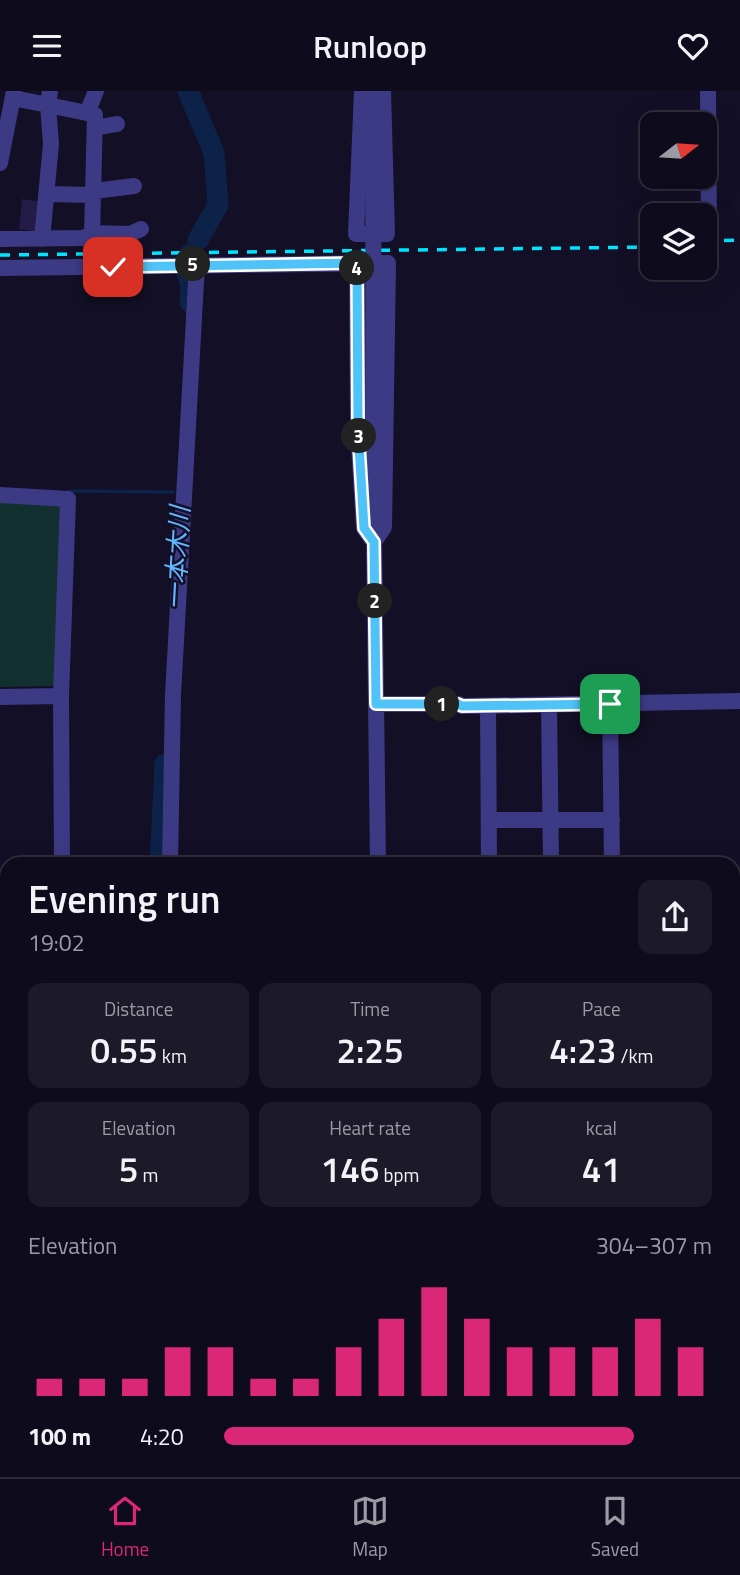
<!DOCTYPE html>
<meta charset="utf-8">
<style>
:root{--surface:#0e0b1c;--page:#1c1929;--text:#f1f3f6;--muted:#9b9ba3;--line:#2e2b3b;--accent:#db2777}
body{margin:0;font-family:"Titillium Web","Noto Sans JP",sans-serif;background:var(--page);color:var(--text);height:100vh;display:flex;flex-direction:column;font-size:26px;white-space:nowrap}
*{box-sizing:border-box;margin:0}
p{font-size:23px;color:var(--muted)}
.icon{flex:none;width:38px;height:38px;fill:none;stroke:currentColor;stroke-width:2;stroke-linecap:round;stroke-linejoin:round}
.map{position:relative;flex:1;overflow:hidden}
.drawer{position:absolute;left:0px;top:766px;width:740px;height:620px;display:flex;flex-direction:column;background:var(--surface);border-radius:21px 21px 0 0;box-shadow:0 7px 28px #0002,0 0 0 2px var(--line)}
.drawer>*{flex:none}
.needle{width:46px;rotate:73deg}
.fabs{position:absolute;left:640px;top:21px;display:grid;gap:14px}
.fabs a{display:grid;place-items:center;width:77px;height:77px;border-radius:14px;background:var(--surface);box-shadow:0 7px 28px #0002,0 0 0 2px var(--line);font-size:35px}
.pin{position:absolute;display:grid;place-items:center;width:60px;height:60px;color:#fff;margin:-30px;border-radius:14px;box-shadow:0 4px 10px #0006}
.km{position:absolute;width:35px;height:35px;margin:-18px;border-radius:50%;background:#222;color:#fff;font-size:19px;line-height:35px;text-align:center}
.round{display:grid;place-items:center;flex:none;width:74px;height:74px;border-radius:14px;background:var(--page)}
.summary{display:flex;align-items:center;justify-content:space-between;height:119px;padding:0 28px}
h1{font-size:38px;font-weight:600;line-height:52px}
.metrics{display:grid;grid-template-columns:repeat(3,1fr);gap:10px;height:119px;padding:7px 28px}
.metrics div{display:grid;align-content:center;border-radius:14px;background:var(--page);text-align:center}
.metrics b{font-size:35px;font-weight:600}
.metrics small{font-size:19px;font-weight:400}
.metrics p{font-size:19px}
.chart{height:196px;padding:14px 28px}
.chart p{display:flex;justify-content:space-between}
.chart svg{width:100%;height:126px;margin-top:7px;stroke:var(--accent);stroke-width:6}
ul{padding:0 28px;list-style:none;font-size:23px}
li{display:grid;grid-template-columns:112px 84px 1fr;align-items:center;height:52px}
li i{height:18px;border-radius:9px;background:var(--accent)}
header{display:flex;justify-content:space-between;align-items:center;height:91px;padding:0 28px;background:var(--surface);font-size:32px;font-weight:600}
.dock{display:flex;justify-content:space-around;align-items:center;height:98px;border-top:2px solid var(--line);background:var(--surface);font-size:19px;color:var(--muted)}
.dock a{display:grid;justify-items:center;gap:4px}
.dock .active{color:var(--accent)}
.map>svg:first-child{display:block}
.green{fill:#12302f}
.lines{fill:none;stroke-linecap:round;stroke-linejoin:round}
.stream{stroke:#0c2248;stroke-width:3.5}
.river{stroke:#0c2248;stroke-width:21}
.building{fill:#241b47}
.minor{stroke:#3d3a85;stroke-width:16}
.major{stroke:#c25bff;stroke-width:18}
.rail{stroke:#00e5ff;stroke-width:3.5;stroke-dasharray:10 9;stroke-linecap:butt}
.minor-bridge{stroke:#3d3a85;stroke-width:16}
.route-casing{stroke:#fff;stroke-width:14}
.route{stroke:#4fc3f7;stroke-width:9}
.labels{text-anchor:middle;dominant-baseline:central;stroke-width:5;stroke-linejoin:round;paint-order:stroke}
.water-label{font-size:26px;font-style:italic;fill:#62b6ff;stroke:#130f26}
</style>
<header><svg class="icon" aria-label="menu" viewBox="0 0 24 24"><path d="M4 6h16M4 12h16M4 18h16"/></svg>Runloop<svg class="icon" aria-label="heart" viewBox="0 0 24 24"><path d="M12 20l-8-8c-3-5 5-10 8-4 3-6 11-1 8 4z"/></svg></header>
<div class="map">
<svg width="740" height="1386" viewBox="0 0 740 1386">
<rect width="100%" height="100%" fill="#130f26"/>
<path class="green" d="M0 407 63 410 54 595 0 596Z"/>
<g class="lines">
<path class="stream" d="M69 400 173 401"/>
<path class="river" d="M188 0 214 62 218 114 198 149
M190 163 185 175 191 194 190 211
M160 774 165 673
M155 1379V1386"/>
</g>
<path class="building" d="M22 108 41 111 38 141 19 138Z"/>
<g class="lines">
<path class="minor" d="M362 0 356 143H387L383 0
M708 0 709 142
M13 7 87 22
M95 37 117 33
M0 72 14 0
M94 100 134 95
M47 103 93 104
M92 142 130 143 141 138
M0 148 82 147 92 144 95 24 87 22 96 0
M42 148 51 53 48 14 50 0
M357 172 358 337 364 437 374 451
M0 177 388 172 384 436 374 451
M0 404 68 408 61 605 62 774
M374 443 378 774
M0 606 61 605
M376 613H458L462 615 740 610
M610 613 612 774
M549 614 551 774
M488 615 489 774
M489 729H612
M170 774 173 604 197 173
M0 809H7
M733 834H740
M733 893 740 927
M733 956 740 948
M0 1062H7
M0 1327 7 1326
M140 1379V1386
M166 1379 167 1386"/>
<path class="major" d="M733 986 740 984
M0 993H7
M601 1379 602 1386"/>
<path class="rail" d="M705 150 740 149
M0 164 653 156"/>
<path class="minor-bridge" d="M373 0 374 434"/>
</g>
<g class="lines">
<g class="route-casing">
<path id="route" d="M113 176 357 172 358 337 364 437 374 451 376 613H458L462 615 610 613"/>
</g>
<use href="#route" class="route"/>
</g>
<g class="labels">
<g class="water-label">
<text transform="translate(177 467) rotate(-87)">一本木川</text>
</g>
</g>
</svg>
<div class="fabs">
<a><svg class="needle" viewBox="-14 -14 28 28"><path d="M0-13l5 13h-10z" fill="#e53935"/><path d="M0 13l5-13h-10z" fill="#9b9ba3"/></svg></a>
<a><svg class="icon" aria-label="layers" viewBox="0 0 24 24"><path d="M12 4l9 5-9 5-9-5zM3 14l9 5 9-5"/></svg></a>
</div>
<div class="pin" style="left:610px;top:613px;background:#1e9e55"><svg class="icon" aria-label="arrive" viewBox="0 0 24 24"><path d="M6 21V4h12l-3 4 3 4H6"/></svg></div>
<div class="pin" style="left:113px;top:176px;background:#d93025"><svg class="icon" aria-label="check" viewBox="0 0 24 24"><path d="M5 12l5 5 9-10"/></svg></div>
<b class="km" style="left:442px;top:613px">1</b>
<b class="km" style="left:375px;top:510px">2</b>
<b class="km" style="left:359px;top:345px">3</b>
<b class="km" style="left:357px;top:177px">4</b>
<b class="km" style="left:193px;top:173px">5</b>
<section class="drawer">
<div class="summary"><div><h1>Evening run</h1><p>19:02</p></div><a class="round"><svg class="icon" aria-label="share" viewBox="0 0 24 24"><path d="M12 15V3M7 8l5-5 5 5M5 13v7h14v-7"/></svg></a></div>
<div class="metrics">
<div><p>Distance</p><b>0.55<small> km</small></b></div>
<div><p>Time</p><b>2:25</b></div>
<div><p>Pace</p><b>4:23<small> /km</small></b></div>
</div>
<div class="metrics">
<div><p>Elevation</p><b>5<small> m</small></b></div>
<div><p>Heart rate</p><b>146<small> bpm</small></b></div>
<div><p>kcal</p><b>41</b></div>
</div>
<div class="chart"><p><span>Elevation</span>304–307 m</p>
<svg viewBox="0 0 160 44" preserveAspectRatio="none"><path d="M5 44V38M15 44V38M25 44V38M35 44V27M45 44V27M55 44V38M65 44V38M75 44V27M85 44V17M95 44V6M105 44V17M115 44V27M125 44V27M135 44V27M145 44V17M155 44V27"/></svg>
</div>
<ul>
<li><b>100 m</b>4:20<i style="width:84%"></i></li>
</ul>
</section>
</div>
<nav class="dock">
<a class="active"><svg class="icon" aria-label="home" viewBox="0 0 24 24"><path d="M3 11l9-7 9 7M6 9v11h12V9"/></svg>Home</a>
<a><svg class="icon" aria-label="map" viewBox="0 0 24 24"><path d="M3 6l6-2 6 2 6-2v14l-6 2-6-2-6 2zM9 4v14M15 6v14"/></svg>Map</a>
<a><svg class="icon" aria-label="saved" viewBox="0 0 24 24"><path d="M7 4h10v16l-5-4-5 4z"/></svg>Saved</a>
</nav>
